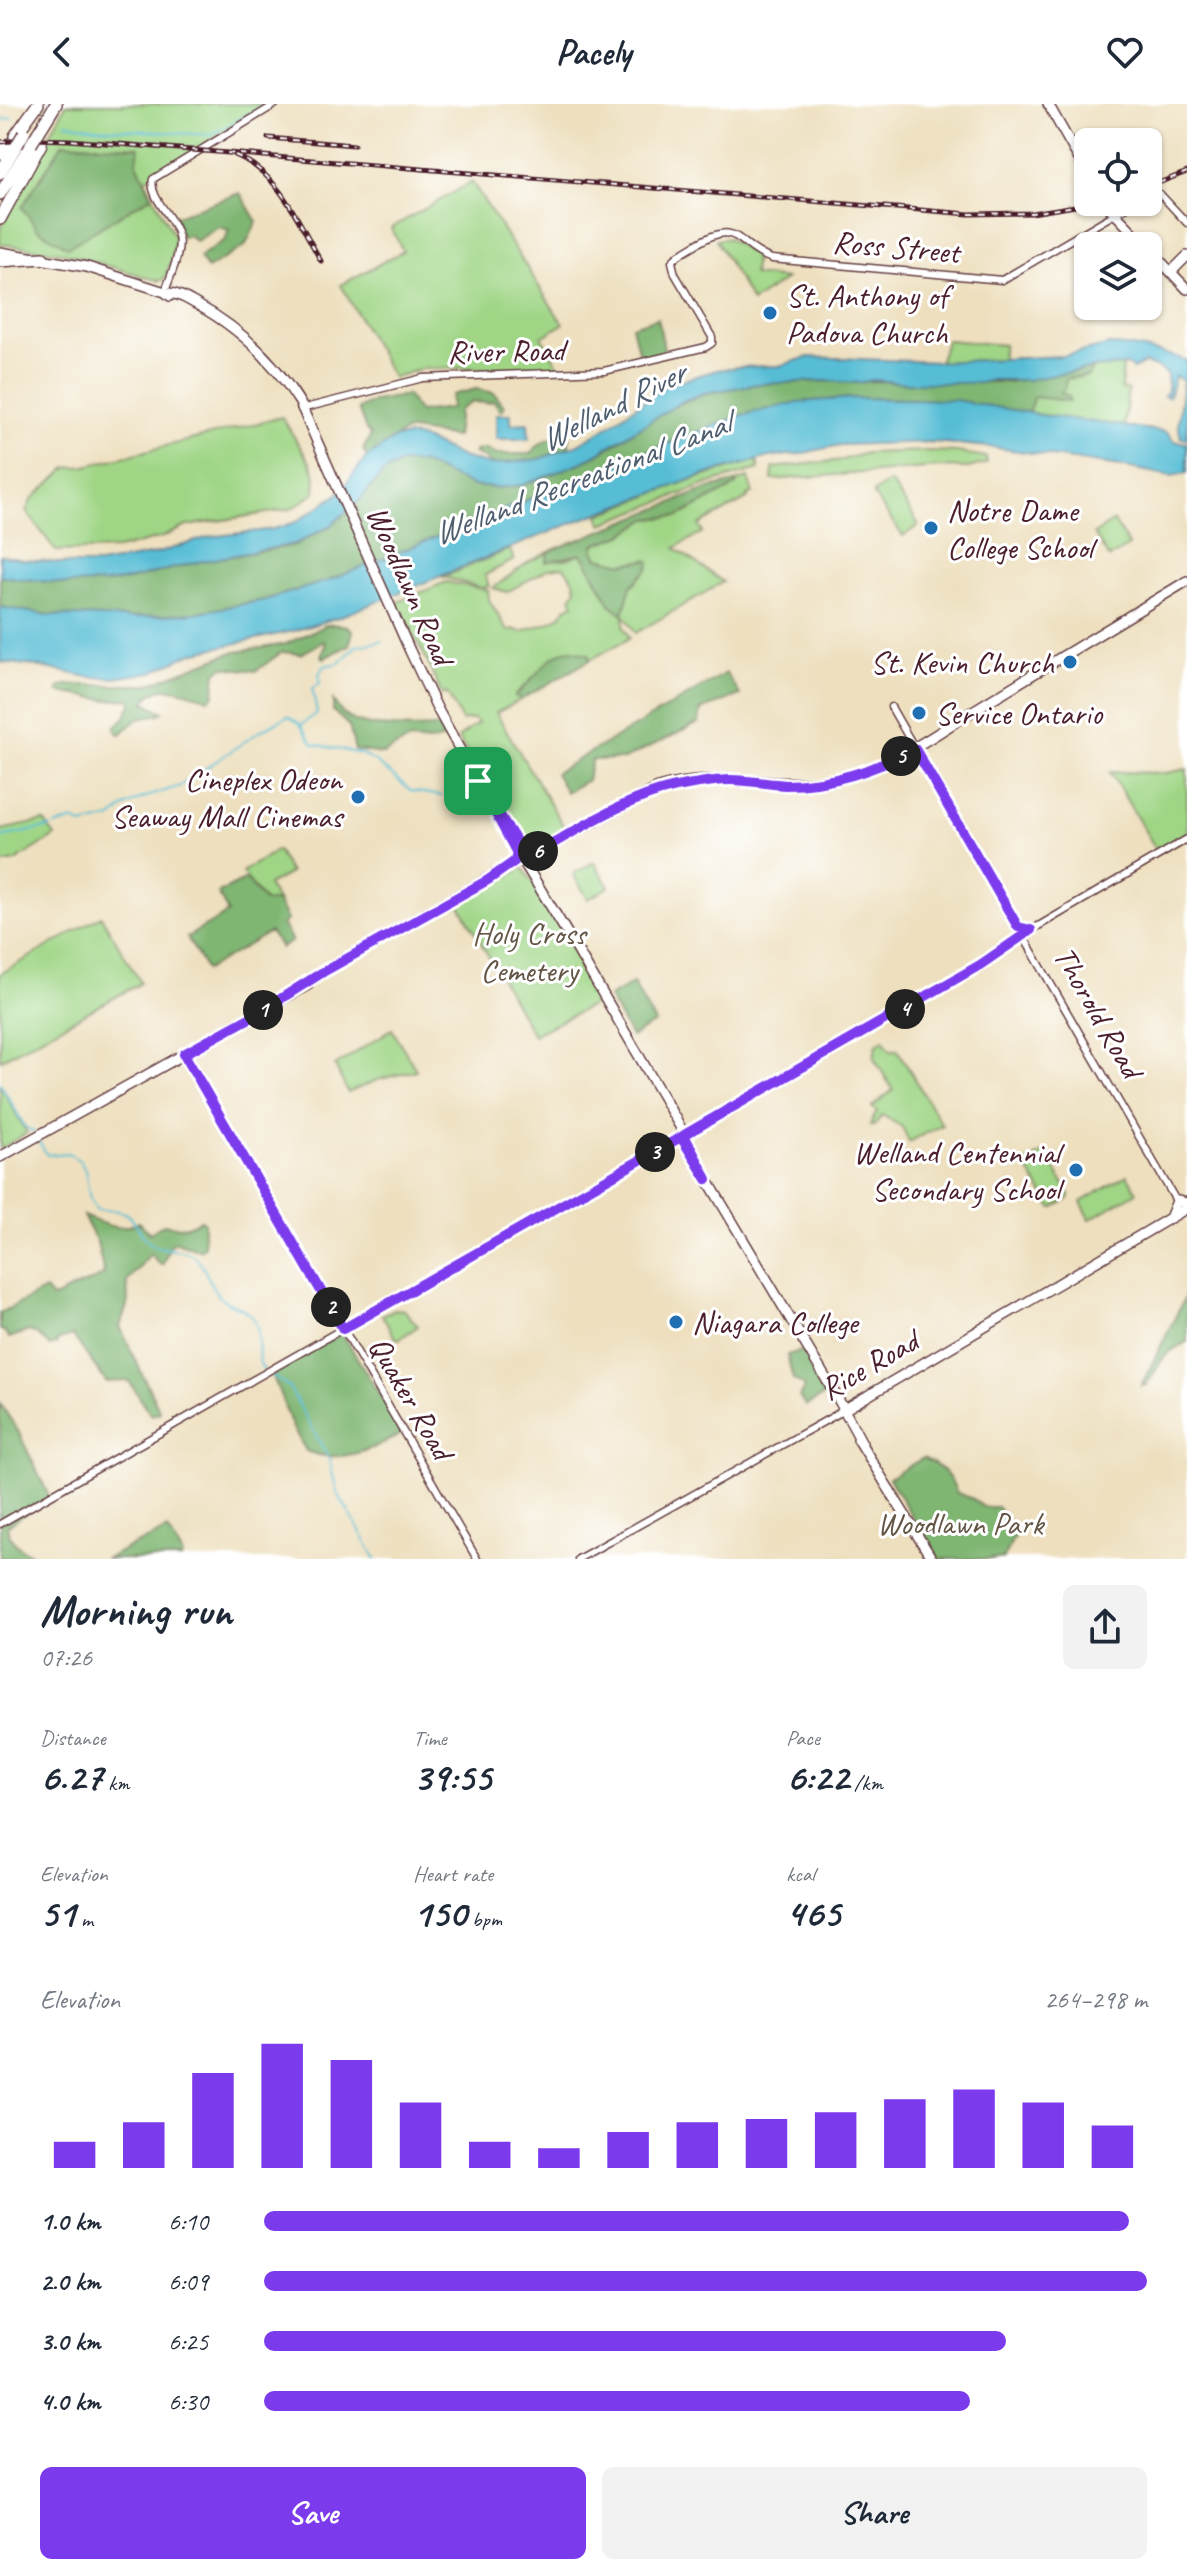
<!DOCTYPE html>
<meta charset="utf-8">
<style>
:root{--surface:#fff;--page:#f2f2f3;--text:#1f2937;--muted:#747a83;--accent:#7c3aed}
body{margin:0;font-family:Caveat,sans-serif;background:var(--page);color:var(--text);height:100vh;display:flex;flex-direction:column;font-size:30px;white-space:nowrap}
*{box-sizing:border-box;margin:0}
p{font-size:26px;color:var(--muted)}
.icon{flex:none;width:44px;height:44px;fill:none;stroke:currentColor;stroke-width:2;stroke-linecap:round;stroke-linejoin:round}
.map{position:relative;height:1455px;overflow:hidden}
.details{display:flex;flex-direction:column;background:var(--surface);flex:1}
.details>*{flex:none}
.controls{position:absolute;left:1074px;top:24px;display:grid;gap:16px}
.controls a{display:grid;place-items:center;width:88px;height:88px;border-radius:12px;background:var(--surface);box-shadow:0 2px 6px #0004;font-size:40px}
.pin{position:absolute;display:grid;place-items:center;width:68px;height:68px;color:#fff;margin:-34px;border-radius:16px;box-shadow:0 4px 12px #0006}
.km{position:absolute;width:40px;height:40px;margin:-20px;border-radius:50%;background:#222;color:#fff;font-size:22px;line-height:40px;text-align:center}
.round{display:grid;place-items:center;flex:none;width:84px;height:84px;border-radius:12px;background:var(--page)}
.overview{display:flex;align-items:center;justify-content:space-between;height:136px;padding:0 40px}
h1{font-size:44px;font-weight:600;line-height:60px}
.stats{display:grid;grid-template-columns:repeat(3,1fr);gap:12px;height:136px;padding:8px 40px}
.stats div{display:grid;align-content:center}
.stats b{font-size:40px;font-weight:600}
.stats small{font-size:22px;font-weight:400}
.stats p{font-size:22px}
.chart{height:224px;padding:16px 40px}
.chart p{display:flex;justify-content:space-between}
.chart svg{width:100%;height:144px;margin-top:8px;stroke:var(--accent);stroke-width:6}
.action{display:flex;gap:16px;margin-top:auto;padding:16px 40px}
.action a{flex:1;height:92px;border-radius:12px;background:var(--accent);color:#fff;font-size:32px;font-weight:600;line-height:92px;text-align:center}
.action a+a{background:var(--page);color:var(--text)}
ul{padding:0 40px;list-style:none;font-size:26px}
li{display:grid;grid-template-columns:128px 96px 1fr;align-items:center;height:60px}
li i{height:20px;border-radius:10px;background:var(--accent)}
header{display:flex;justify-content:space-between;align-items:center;height:104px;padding:0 40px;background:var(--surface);font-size:36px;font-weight:600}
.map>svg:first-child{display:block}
.green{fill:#9fd585;stroke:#747a58;stroke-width:2}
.forest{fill:#7fb672;stroke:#646a4e;stroke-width:2}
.water{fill:#57bdd5;stroke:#506e80;stroke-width:2}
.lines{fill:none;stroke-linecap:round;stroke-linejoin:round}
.stream{stroke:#57bdd5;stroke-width:2}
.minor-casing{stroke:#633c41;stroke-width:9}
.major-casing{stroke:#633c41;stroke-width:12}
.highway-casing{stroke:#633c41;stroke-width:14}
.minor{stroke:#fff;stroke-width:6}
.major{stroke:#fff;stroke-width:9}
.highway{stroke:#fff;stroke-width:11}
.rail-casing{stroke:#4a1f2b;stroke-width:5}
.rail{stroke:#fff;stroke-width:2;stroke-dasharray:6;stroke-linecap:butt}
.highway-bridge-casing{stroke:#633c41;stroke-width:14;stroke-linecap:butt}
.highway-bridge{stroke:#fff;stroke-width:11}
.route-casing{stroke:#fff;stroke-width:16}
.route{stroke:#7c3aed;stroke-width:10}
.poi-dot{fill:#1f6fb2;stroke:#fff;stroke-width:3}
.labels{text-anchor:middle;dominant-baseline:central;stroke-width:6;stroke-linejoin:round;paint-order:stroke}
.street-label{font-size:32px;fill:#4a1f2b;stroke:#fff}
.poi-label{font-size:32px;fill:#4a1f2b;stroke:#fff;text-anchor:start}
.park-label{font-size:32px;fill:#645646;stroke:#fff}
.water-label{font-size:34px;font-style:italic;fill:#4f5e6f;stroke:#fff}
</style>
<header><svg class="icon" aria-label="back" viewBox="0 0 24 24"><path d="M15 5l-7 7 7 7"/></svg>Pacely<svg class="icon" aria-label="heart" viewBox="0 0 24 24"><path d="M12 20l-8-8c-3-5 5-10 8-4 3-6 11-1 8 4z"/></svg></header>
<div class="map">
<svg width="1187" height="1455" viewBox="0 0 1187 1455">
<rect width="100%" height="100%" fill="#fff"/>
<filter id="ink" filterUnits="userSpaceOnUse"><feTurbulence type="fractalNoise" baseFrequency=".0125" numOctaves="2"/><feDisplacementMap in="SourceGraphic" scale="16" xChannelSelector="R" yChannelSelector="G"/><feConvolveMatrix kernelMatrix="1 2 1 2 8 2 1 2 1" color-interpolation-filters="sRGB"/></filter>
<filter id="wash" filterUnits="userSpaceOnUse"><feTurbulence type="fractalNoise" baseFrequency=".006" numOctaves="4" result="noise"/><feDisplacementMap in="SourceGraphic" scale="32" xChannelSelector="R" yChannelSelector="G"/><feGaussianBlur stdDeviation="1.8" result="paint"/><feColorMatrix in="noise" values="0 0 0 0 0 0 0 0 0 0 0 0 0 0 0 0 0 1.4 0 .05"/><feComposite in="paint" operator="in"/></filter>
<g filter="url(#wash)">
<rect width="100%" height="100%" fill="#eee0bf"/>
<path class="green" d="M66 0H271L145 76 175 134 173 149 165 174 159 177 61 148 0 140V125Z
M472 78 563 220 542 233 560 265 424 264 393 274 341 181 403 147 391 124Z
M728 134 755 151 753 171 786 175 752 198 716 136Z
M947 236 1004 241 1001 256 939 258Z
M1123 261 1121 285 1128 286 1124 323 1056 313 898 295 883 296 908 279Z
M282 313 310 359 316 372 315 389 291 405 187 422 163 433 118 445 56 447 26 407 32 395 67 364 86 362Z
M928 347 956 348 986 353 987 359 968 364 940 363 772 376 773 364 842 356 866 349Z
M757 356 759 365 710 379 602 420 599 411 678 380Z
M748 374 753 389 748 391 749 394 699 421 703 428 675 444 723 478 636 529 624 511V523L630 534 590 556 589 550C562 543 556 550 538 569 531 578 522 583 515 592L522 595 496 609 567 728 528 749 458 634 478 619 474 615 462 617 447 589 442 591 424 550 395 499 446 478 488 486 489 496 508 527 512 525 522 528C538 520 557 521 566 504L574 500 571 493 576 486 574 477 564 463 548 465 507 488 493 484 527 459 549 448 546 457 566 455 580 450 584 453 610 499 628 492 631 482 647 465V456L623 460 598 454 593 445 594 441 622 431 647 415 679 412 736 381 735 378Z
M889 378 892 380 918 419V422L903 432 874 392V388Z
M1114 417 1129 442 1109 454 1094 430Z
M510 445 514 456 485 471 489 482 482 484 443 473Z
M1187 665V733L1158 749 1110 668 1166 669Z
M44 717 55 732 15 757 0 760V726Z
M277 746 290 769 268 781 277 797 265 798 242 768Z
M594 758 609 783 588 795 573 770Z
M521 765H524L555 813 601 897 533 931 459 800Z
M101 812 141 879 0 956V870Z
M392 925 416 966 377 976 348 989 335 962Z
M883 935 891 947 897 945 942 1021 909 1038 902 1023 882 1011 874 1022 870 1021 877 1007 872 1003 893 986 874 954 876 941Z
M0 980 27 1029 0 1045Z
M1043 1049 1046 1050 1070 1091 1069 1095 1053 1104 1050 1102 1026 1062 1027 1058Z
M1127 1071 1137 1088 1090 1115 1081 1098Z
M395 1205 404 1206 418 1222 399 1235 395 1234 382 1211Z"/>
<path class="forest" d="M63 39 139 43 137 59 152 92 68 143 37 125 22 103Z
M240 89 257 118 245 142 207 165 199 153 225 136 229 126 219 123 196 137 189 131 182 133 173 113Z
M658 214 665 250 640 255 632 222Z
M1093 264 1088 272 1066 275 1065 283 1061 289 1069 292 1070 297 1034 293 1028 309 920 295 853 294 798 298 742 311 646 348 571 382 535 393 328 477 265 496 194 509 131 514 49 511 0 503V472L66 480 105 479 128 476 193 459 295 441 330 422 357 399 383 369 400 359 422 358 473 382 497 384 522 381 585 357 607 345 668 305 704 289 758 280 822 277 1007 278 1063 270Z
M476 285 494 289 504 302 502 306H500L494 297 488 299 473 298 459 306 456 333 412 326 404 328 367 353 363 346 371 331 366 326 358 305 374 297 407 291 419 308 451 304 452 291Z
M570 332 568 345 539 355 490 361 485 354 474 349 477 346 487 345 494 350H531C539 336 555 332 570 332Z
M735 378 737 381 679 412 647 415 622 431 594 441 593 445 598 454 623 460 647 456 650 458 648 465 631 482 623 510 610 500 584 453 580 450 546 458 549 448 555 445 707 385Z
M326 521C336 521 348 518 353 528L349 541 324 554 321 552 325 541 324 537 301 550 282 548 256 567 223 563 216 568 214 591 209 595C186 589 159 574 145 598L163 608C156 613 152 611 143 613 134 615 128 624 121 630L117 629 115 623 125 613 132 598 129 595 107 596 58 588 59 583 65 581H147L230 549 286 540Z
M572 546 589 550 590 556 522 595 515 593 550 555 564 547Z
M726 569 740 591 701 606 699 619 624 655 592 656 587 676 566 688 555 669Z
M333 596C337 601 340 608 345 611 361 626 417 624 439 623L445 634 430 638 409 636 383 650 355 646 349 622 333 607Z
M246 775 265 798 277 797 287 816 282 820 292 837 281 844 270 828 206 866 187 833 228 809 218 789Z
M633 879 655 919 631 933 609 893Z
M83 1112C105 1120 117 1129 139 1118L150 1129 164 1120C179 1125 187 1123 201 1116L204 1118V1143L200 1146 176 1138 170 1141 163 1160 161 1161 150 1150 127 1177 128 1198 120 1223 160 1308 151 1311 129 1277 106 1278 73 1232 58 1236 56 1240 49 1242 37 1230 29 1227 9 1234 4 1227 0 1226V1209L45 1186 52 1194C60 1192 64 1189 71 1185 83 1180 93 1178 104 1170L97 1138Z
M1187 1189V1238C1157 1252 1163 1259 1146 1281L1141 1282Z
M342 1229 403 1329C373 1345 340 1361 306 1347L292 1322 271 1267Z
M805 1246 826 1290 806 1302 799 1293 805 1282 793 1275 787 1251Z
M0 1299 18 1327 49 1392 46 1397 7 1422C11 1443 26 1448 44 1455H0Z
M923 1354C942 1363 949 1370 957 1389L973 1395 983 1403H997L1009 1418 1019 1422 1003 1455H937L889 1374Z
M168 1425 183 1451 182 1455H105Z"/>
<path class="water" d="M1109 241C1130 241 1168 249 1187 257V335L1181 334 1178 320 1183 277 1175 272 1169 293 1164 292 1168 286 1167 270 1160 265 1145 259 1133 265 1126 261 1093 264 1027 276H990L981 279H908L873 276 859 279 822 277 758 280 704 289 683 297 585 357 523 381 497 384 473 382 422 359H400L383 369 357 399 330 422 295 440 193 459 127 476 105 479 66 480 0 472V451L23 456 73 460H99L155 450 209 433 274 425 296 418 338 390 366 354 395 334 412 332 424 335 462 353 490 361 539 355 576 341 604 325 666 281 717 266 738 263 779 262 808 253 939 258 1064 252Z
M853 294 955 296 1042 311 1167 328 1174 337 1187 339V369L1171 372 1120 362 990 343 933 338 840 341 799 350 769 353 704 371 582 415 339 513 293 527 192 549 152 568 115 574 88 573 36 562 0 558V503L49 511 131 514 194 509 265 496 328 477 535 393 571 382 646 348 742 311 798 298Z
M496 310H511V320L528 319 529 335H496Z"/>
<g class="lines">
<path class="stream" d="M0 16 13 14
M66 19 96 24 211 31 266 0
M301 621 317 609 312 585 320 579 319 570 324 562 339 559 356 542 382 537
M55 722 74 716 81 721 112 714 123 704 140 695 180 682 260 627 288 612 299 619 313 640 361 650 377 659 411 687 442 692
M0 733 51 723
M0 979 25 1023 34 1028
M38 1036 47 1051 68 1049 80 1057 85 1066 90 1095 97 1106C105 1106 115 1105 122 1108 138 1113 139 1136 155 1142 168 1147 186 1144 196 1154 208 1165 210 1186 222 1195 233 1204 244 1201 253 1214 264 1231 253 1255 264 1266
M268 1269 289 1283 329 1355 337 1388 376 1455"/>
</g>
</g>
<g filter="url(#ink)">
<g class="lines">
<g class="minor-casing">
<path id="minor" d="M1148 91 1156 88 1160 90 1187 119
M165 188C170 172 182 149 178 132 175 113 148 94 153 75L276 0
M301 305 423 274 604 267 706 243 712 239V233L675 170 672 158C678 149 689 145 698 139 741 114 737 144 772 155L1002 176 1135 98
M891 603 1175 1095
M184 950 477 1455
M0 1420 946 881 996 852 1035 824 1187 735
M578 1455 841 1308"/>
</g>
<g class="major-casing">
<path id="major" d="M1048 0 1088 71
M1104 98 1146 142
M1148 144 1187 185
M0 148 87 163 165 188 170 192
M1171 168 1187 152
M168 189C178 189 187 195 196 200 240 224 274 257 300 299L410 547 438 606 503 724 575 842 682 1026 707 1075 841 1300 862 1339
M303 883 323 868 515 759 658 684C722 664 786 690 851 672 901 657 940 627 984 600 1051 559 1119 518 1187 477
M0 1053 308 881
M1170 1114 1177 1097 1187 1099
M842 1307 1187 1104
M858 1335 932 1455"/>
</g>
<g class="highway-casing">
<path id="highway" d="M38 29 56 0
M15 32 38 0
M0 50 9 40
M0 69 17 41
M0 90 31 40
M0 115 41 40
M0 157 43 154"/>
</g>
<use href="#minor" class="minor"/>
<use href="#major" class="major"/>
<use href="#highway" class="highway"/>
<g class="rail-casing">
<path id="rail" d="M268 34 354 41
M0 38 34 35 69 36 969 110 1032 109 1100 98
M235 51C280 70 298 117 321 157
M1148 83 1187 68"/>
</g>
<use href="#rail" class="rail"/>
<g class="highway-bridge-casing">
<path id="highway-bridge" d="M31 40 38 29
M17 41 24 29"/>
</g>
<use href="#highway-bridge" class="highway-bridge"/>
</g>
</g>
<g class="lines" filter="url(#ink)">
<g class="route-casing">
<path id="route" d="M915 645 1018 823 1031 826 980 861 684 1031 707 1075 681 1033 343 1225 184 950 255 911 323 868 488 776 515 757 517 749 478 677 527 754C575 728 622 695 676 683 693 680 713 676 731 676 749 676 767 680 786 681 832 681 874 666 915 645Z"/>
</g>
<use href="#route" class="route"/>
</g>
<g class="poi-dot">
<circle cx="770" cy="209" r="8"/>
<circle cx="931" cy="424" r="8"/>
<circle cx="1070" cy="558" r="8"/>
<circle cx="919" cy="609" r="8"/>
<circle cx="358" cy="693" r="8"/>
<circle cx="1076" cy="1066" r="8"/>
<circle cx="676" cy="1218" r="8"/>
</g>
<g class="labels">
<g class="street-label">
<text transform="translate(896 143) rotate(5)">Ross Street</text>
<text transform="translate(506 247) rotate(-1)">River Road</text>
<text transform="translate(410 481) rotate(66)">Woodlawn Road</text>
<text transform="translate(1098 908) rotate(60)">Thorold Road</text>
<text transform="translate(869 1261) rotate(-30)">Rice Road</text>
<text transform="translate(411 1294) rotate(60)">Quaker Road</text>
</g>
<g class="poi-label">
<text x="786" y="191">St. Anthony of<tspan x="786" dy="37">Padova Church</tspan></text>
<text x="947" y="406">Notre Dame<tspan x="947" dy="37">College School</tspan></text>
<text x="1054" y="558" text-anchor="end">St. Kevin Church</text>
<text x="935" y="609">Service Ontario</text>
<text x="342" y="675" text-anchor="end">Cineplex Odeon<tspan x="342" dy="37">Seaway Mall Cinemas</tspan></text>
<text x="1060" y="1048" text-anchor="end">Welland Centennial<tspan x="1060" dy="37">Secondary School</tspan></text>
<text x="692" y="1218">Niagara College</text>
</g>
<g class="park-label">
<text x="529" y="829">Holy Cross<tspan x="529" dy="37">Cemetery</tspan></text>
<text x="960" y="1419">Woodlawn Park</text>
</g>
<g class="water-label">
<text transform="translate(612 302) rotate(-27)">Welland River</text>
<text transform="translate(581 374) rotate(-21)">Welland Recreational Canal</text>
</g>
</g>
</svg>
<div class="controls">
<a><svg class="icon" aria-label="locate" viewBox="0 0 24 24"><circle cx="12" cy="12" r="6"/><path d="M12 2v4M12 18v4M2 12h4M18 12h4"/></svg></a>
<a><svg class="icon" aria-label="layers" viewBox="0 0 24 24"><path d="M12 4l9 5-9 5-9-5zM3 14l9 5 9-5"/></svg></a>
</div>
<div class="pin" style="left:478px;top:677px;background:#1e9e55"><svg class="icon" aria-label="arrive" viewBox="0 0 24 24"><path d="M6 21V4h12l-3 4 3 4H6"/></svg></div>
<b class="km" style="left:263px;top:906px">1</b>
<b class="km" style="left:331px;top:1203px">2</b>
<b class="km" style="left:655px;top:1048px">3</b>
<b class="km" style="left:905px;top:905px">4</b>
<b class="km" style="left:901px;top:652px">5</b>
<b class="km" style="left:538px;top:747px">6</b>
</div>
<section class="details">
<div class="overview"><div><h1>Morning run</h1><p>07:26</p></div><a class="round"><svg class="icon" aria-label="share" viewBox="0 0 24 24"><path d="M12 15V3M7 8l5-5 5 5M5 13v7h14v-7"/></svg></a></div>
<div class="stats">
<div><p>Distance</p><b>6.27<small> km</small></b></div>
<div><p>Time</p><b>39:55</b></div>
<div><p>Pace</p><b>6:22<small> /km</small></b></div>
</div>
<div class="stats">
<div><p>Elevation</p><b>51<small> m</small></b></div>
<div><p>Heart rate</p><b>150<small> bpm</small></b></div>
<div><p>kcal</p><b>465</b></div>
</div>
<div class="chart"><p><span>Elevation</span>264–298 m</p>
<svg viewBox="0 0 160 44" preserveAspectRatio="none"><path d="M5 44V36M15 44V30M25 44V15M35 44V6M45 44V11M55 44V24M65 44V36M75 44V38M85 44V33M95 44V30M105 44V29M115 44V27M125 44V23M135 44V20M145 44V24M155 44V31"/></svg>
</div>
<ul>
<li><b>1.0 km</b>6:10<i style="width:98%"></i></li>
<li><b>2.0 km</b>6:09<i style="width:100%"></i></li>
<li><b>3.0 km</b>6:25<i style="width:84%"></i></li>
<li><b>4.0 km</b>6:30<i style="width:80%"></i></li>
</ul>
<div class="action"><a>Save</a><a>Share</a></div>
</section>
